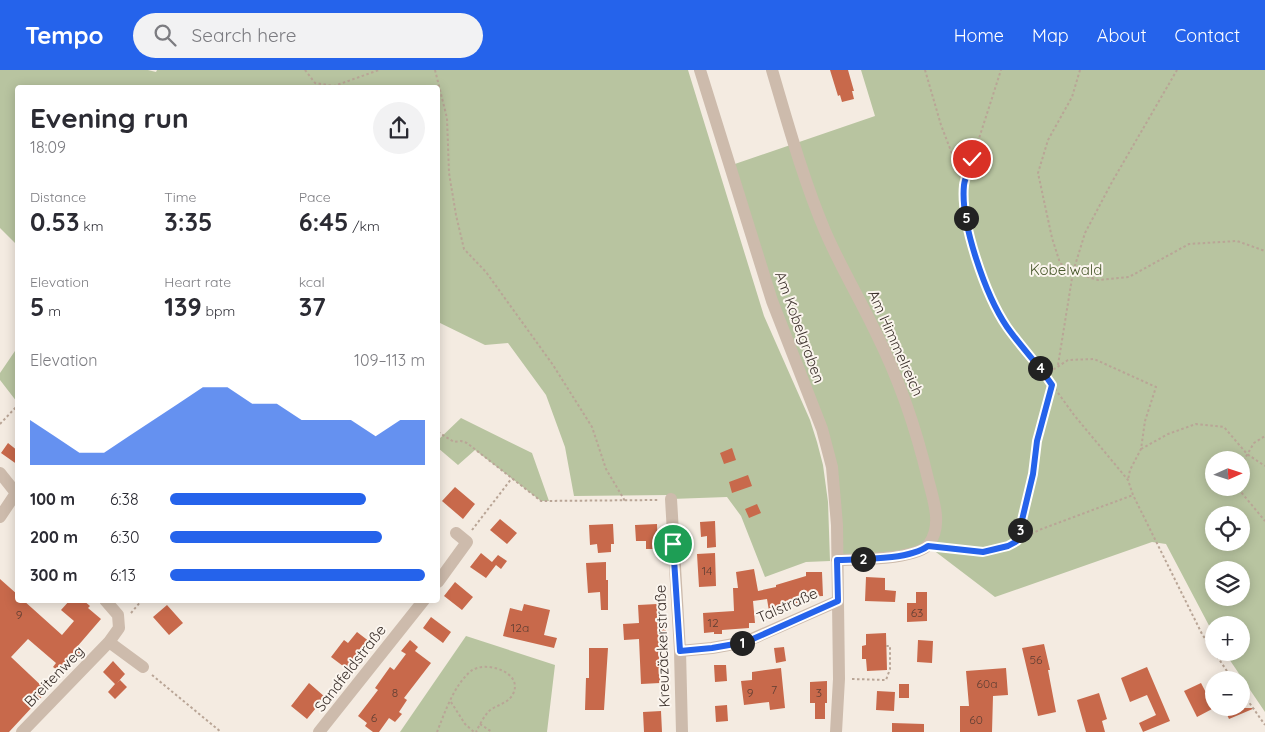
<!DOCTYPE html>
<meta charset="utf-8">
<style>
:root{--surface:#fff;--page:#f2f2f3;--text:#2b2b33;--muted:#7c7c81;--accent:#2563eb}
body{margin:0;font-family:Quicksand,sans-serif;background:var(--page);color:var(--text);height:100vh;display:flex;flex-direction:column;font-size:19px;white-space:nowrap}
*{box-sizing:border-box;margin:0}
p{font-size:16px;color:var(--muted)}
.icon{flex:none;width:28px;height:28px;fill:none;stroke:currentColor;stroke-width:2;stroke-linecap:round;stroke-linejoin:round}
.map{position:relative;flex:1;overflow:hidden}
.side{position:absolute;left:15px;top:15px;width:425px;height:518px;display:flex;flex-direction:column;background:var(--surface);border-radius:5px;box-shadow:0 2px 12px #0003}
.side>*{flex:none}
.needle{width:32px;rotate:87deg}
.tools{position:absolute;left:1205px;top:381px;display:grid;gap:10px}
.tools a{display:grid;place-items:center;width:45px;height:45px;border-radius:50%;background:var(--surface);box-shadow:0 2px 12px #0003;font-size:25px}
.pin{position:absolute;display:grid;place-items:center;width:42px;height:42px;color:#fff;margin:-21px;border:2px solid #fff;border-radius:50%;box-shadow:0 1px 5px #0007}
.km{position:absolute;width:25px;height:25px;margin:-12px;border-radius:50%;background:#222;color:#fff;font-size:14px;line-height:25px;text-align:center}
.round{display:grid;place-items:center;flex:none;width:52px;height:52px;border-radius:26px;background:var(--page)}
.headline{display:flex;align-items:center;justify-content:space-between;height:85px;padding:0 15px}
h1{font-size:28px;font-weight:800;line-height:38px}
.metrics{display:grid;grid-template-columns:repeat(3,1fr);gap:8px;height:85px;padding:5px 15px}
.metrics div{display:grid;align-content:center}
.metrics b{font-size:25px;font-weight:800}
.metrics small{font-size:14px;font-weight:400}
.metrics p{font-size:14px}
.chart{height:140px;padding:10px 15px}
.chart p{display:flex;justify-content:space-between}
.chart svg{width:100%;height:90px;margin-top:5px;fill:var(--accent);opacity:.7}
ul{padding:0 15px;list-style:none;font-size:16px}
li{display:grid;grid-template-columns:80px 60px 1fr;align-items:center;height:38px}
li i{height:12px;border-radius:6px;background:var(--accent)}
header{display:flex;align-items:center;gap:30px;box-sizing:border-box;height:70px;padding:0 25px;background:var(--accent);color:#fff}
header strong{font-size:24px}
nav{display:flex;gap:28px;margin-inline-start:auto;font-size:18px}
.search{width:350px;height:45px;background:var(--page);display:flex;align-items:center;gap:12px;box-sizing:border-box;padding:0 18px;border-radius:28px;color:var(--muted);font-size:19px}
.map>svg:first-child{display:block}
.green{fill:#b8c4a0;fill-rule:evenodd}
.building{fill:#c8694b}
.lines{fill:none;stroke-linecap:round;stroke-linejoin:round}
.path{stroke:#b9a596;stroke-width:2;stroke-dasharray:2.5 2.5;stroke-linecap:butt}
.minor{stroke:#cdbbac;stroke-width:12}
.route-casing{stroke:#fff;stroke-width:10}
.route{stroke:#2563eb;stroke-width:6}
.labels{text-anchor:middle;dominant-baseline:central;stroke-width:4;stroke-linejoin:round;paint-order:stroke}
.number-label{font-size:12px;fill:#5e3e33}
.park-label{font-size:15px;fill:#4a5a2e;stroke:#fbf5ee}
.street-label{font-size:15px;fill:#3b302b;stroke:#fbf5ee}
</style>
<header>
<strong>Tempo</strong>
<div class="search"><svg class="icon" aria-label="search" viewBox="0 0 24 24"><circle cx="10" cy="10" r="6"/><path d="M15 15l6 6"/></svg>Search here</div>
<nav><a>Home</a><a>Map</a><a>About</a><a>Contact</a></nav>
</header>
<div class="map">
<svg width="1265" height="662" viewBox="0 0 1265 662">
<rect width="100%" height="100%" fill="#f4ebe1"/>
<path class="green" d="M0 0H148L156 2 157 0H688L764 246 810 350 817 372 823 395 828 432 830 491 806 492 765 507 741 446 727 427 671 429 669 425 574 426 565 377 546 325 508 273 485 275 438 252V18H18L17 175 0 158Z
M861 0H1265V642L1225 583 1241 582V555H1214V565L1166 474 1152 472 995 527 928 476 837 490 832 397 729 96 875 46ZM1214 390H1241V418H1214ZM1214 445H1241V472H1214ZM1214 500H1241V528H1214Z
M17 278V332L0 310V303Z
M461 348 532 383 549 431H541L475 380 458 395 438 378V370Z
M466 566 555 595 547 662H400Z"/>
<path class="building" d="M830 0H848L854 21H852L854 29 842 32 840 25 838 26Z
M8 373 18 381V395L1 383Z
M732 378 736 390 724 394 720 383Z
M748 405 752 416 732 423 729 412Z
M455 417 475 434 463 449 442 431Z
M757 434 761 443 749 448 745 439Z
M500 449 517 463 507 474 490 460Z
M715 451 716 477 707 478V466L701 467 700 452Z
M613 454 614 474H611V482L598 483 597 474 590 475 589 455Z
M657 454 658 479H646V471H636L635 455Z
M481 483 492 492 498 485 507 491 501 499 496 495 486 508 470 497Z
M715 483 716 516 699 517 697 484Z
M606 492V510H608V540H601L600 522 588 523 586 493Z
M754 499 758 521 776 517V515L806 506V502H822L823 526 803 527 804 531 769 541 767 529 753 531 755 553H749V558L722 560V564H714V562L704 563 703 543 734 541 733 518H738L736 502Z
M866 507 885 508V520L896 521 895 532 865 531Z
M0 509 18 525V530H23L62 565 74 551 61 540 70 530H83L90 536 88 538 101 549 76 578 82 583 63 604 53 597 56 593 28 569 11 587 47 621 9 662H0Z
M455 512 473 527 462 540 444 526Z
M916 522H927V551L907 552V533H916Z
M524 534 550 540 544 565 557 568 554 578 503 566 510 538 522 541Z
M657 534 658 559H666V575H659L660 613 641 614 639 569 624 570 623 554 639 553 638 535Z
M167 535 183 553 169 565 153 547Z
M431 547 451 562 443 573 423 558Z
M357 562 370 572 347 599 331 587 344 570 348 573Z
M886 563 887 600 867 601 866 589H862V576L866 575V564Z
M410 570 418 577 415 581 431 593 404 628 407 630 399 642 402 644 395 652 389 648 379 662H373L365 656 367 653 358 646 378 620 375 618 390 597 394 600 406 584 401 581Z
M918 570 933 571 932 593 917 592Z
M1044 574 1050 600H1048L1056 642 1038 646 1022 578Z
M784 577 786 591 776 593 774 578Z
M589 578H608L604 640H585L586 608H589Z
M113 591 125 604 117 613 120 610 127 617 115 629 108 622 115 614 103 602Z
M714 595H726L727 611 715 612Z
M1147 597 1170 651 1143 662 1139 653 1156 645 1147 625 1130 632 1121 608Z
M781 598 785 638 770 640 769 632 744 635 741 611 752 610V602Z
M1006 598 1008 625 993 626 992 662H960V636H969L966 601Z
M827 611V633H825V649H815V633H810V612Z
M309 613 325 627 307 649 291 636Z
M1201 613 1214 638 1197 647 1184 621Z
M899 614H909V628H899Z
M877 621 895 622 894 641 876 640Z
M1099 623 1107 649 1102 651 1105 662H1086L1077 630Z
M727 635 728 651 716 652 715 636Z
M1224 638H1255L1229 649Z
M661 641 662 662H644L643 642Z
M892 653 924 654V662H892Z"/>
<g class="lines">
<path class="path" d="M305 0 315 13 334 16 379 0
M435 0 447 48 449 103 456 145 464 179 486 202 553 295 592 357 606 399 625 431
M925 0 941 55 964 115 966 144 970 171 984 211 1006 255 1045 305 1074 345 1128 410 1133 425 1202 564 1233 610
M1080 0 1072 27 1048 70 1038 103 1052 168 1060 193 1073 202 1098 210 1129 207 1189 174 1237 171 1265 181
M964 115 1001 0
M1058 295 1073 202 1085 163 1112 112 1177 0
M1045 305 1068 290 1094 289 1156 317 1145 351 1141 379 1130 400 1128 410
M0 354 18 335
M438 362 454 372 461 371 467 373 541 431 658 430
M1141 379 1168 364 1196 354 1224 357 1247 384 1265 396
M1241 395 1254 373 1265 366
M1240 418 1241 422 1265 451
M472 460 512 408
M1017 471 1033 404 1037 371 1052 315
M940 477 983 482 1008 476 1039 460 1133 425
M131 543 142 530
M152 605 221 662
M852 609 886 610 890 599V576H886
M1241 621 1265 655
M451 632 465 654 474 662
M480 654 492 662
M437 662C445 642 454 615 471 601 485 590 524 602 513 624 508 634 495 635 488 642 483 648 479 656 476 662"/>
<path class="minor" d="M700 0 772 231 822 359 832 397 837 455 839 609 836 662
M772 0C788 54 803 109 825 161 840 196 860 229 876 263 899 309 916 358 928 409 933 429 943 455 929 474 917 490 857 489 837 490
M0 403 16 423
M671 429 680 581 682 662
M0 447 16 423 18 425
M438 512 467 472 456 463
M109 572 143 597
M680 581 712 578 745 572 838 531
M22 662 109 572 119 558 118 545 105 530
M319 662 424 530"/>
</g>
<g class="lines">
<g class="route-casing">
<path id="route" d="M673 474 680 581 712 578 746 572 838 531 837 490C862 489 909 490 928 476L983 482 1008 476 1017 471 1033 404 1037 371 1052 315C1038 294 1021 277 1007 257 986 226 960 153 964 115 965 107 970 98 972 89"/>
</g>
<use href="#route" class="route"/>
</g>
<g class="labels">
<g class="number-label">
<text x="707" y="500">14</text>
<text x="917" y="542">63</text>
<text x="19" y="544">9</text>
<text x="713" y="552">12</text>
<text x="520" y="557">12a</text>
<text x="1036" y="589">56</text>
<text x="987" y="613">60a</text>
<text x="774" y="619">7</text>
<text x="395" y="622">8</text>
<text x="750" y="622">9</text>
<text x="819" y="622">3</text>
<text x="374" y="647">6</text>
<text x="976" y="649">60</text>
</g>
<g class="park-label">
<text x="1066" y="199">Kobelwald</text>
</g>
<g class="street-label">
<text transform="translate(800 257) rotate(70)">Am Kobelgraben</text>
<text transform="translate(896 273) rotate(66)">Am Himmelreich</text>
<text transform="translate(787 535) rotate(-24)">Talstraße</text>
<text transform="translate(662 576) rotate(-92)">Kreuzäckerstraße</text>
<text transform="translate(350 598) rotate(-52)">Sandfeldstraße</text>
<text transform="translate(54 606) rotate(-46)">Breitenweg</text>
</g>
</g>
</svg>
<div class="tools">
<a><svg class="needle" viewBox="-14 -14 28 28"><path d="M0-13l5 13h-10z" fill="#e53935"/><path d="M0 13l5-13h-10z" fill="#7c7c81"/></svg></a>
<a><svg class="icon" aria-label="locate" viewBox="0 0 24 24"><circle cx="12" cy="12" r="6"/><path d="M12 2v4M12 18v4M2 12h4M18 12h4"/></svg></a>
<a><svg class="icon" aria-label="layers" viewBox="0 0 24 24"><path d="M12 4l9 5-9 5-9-5zM3 14l9 5 9-5"/></svg></a>
<a>+</a>
<a>−</a>
</div>
<div class="pin" style="left:673px;top:474px;background:#1e9e55"><svg class="icon" aria-label="arrive" viewBox="0 0 24 24"><path d="M6 21V4h12l-3 4 3 4H6"/></svg></div>
<div class="pin" style="left:972px;top:89px;background:#d93025"><svg class="icon" aria-label="check" viewBox="0 0 24 24"><path d="M5 12l5 5 9-10"/></svg></div>
<b class="km" style="left:742px;top:573px">1</b>
<b class="km" style="left:863px;top:489px">2</b>
<b class="km" style="left:1020px;top:460px">3</b>
<b class="km" style="left:1040px;top:298px">4</b>
<b class="km" style="left:966px;top:148px">5</b>
<section class="side">
<div class="headline"><div><h1>Evening run</h1><p>18:09</p></div><a class="round"><svg class="icon" aria-label="share" viewBox="0 0 24 24"><path d="M12 15V3M7 8l5-5 5 5M5 13v7h14v-7"/></svg></a></div>
<div class="metrics">
<div><p>Distance</p><b>0.53<small> km</small></b></div>
<div><p>Time</p><b>3:35</b></div>
<div><p>Pace</p><b>6:45<small> /km</small></b></div>
</div>
<div class="metrics">
<div><p>Elevation</p><b>5<small> m</small></b></div>
<div><p>Heart rate</p><b>139<small> bpm</small></b></div>
<div><p>kcal</p><b>37</b></div>
</div>
<div class="chart"><p><span>Elevation</span>109–113 m</p>
<svg viewBox="0 0 160 44" preserveAspectRatio="none"><path d="M0 44V22L10 30L20 38L30 38L40 30L50 22L60 14L70 6L80 6L90 14L100 14L110 22L120 22L130 22L140 30L150 22L160 22V44z"/></svg>
</div>
<ul>
<li><b>100 m</b>6:38<i style="width:77%"></i></li>
<li><b>200 m</b>6:30<i style="width:83%"></i></li>
<li><b>300 m</b>6:13<i style="width:100%"></i></li>
</ul>
</section>
</div>
